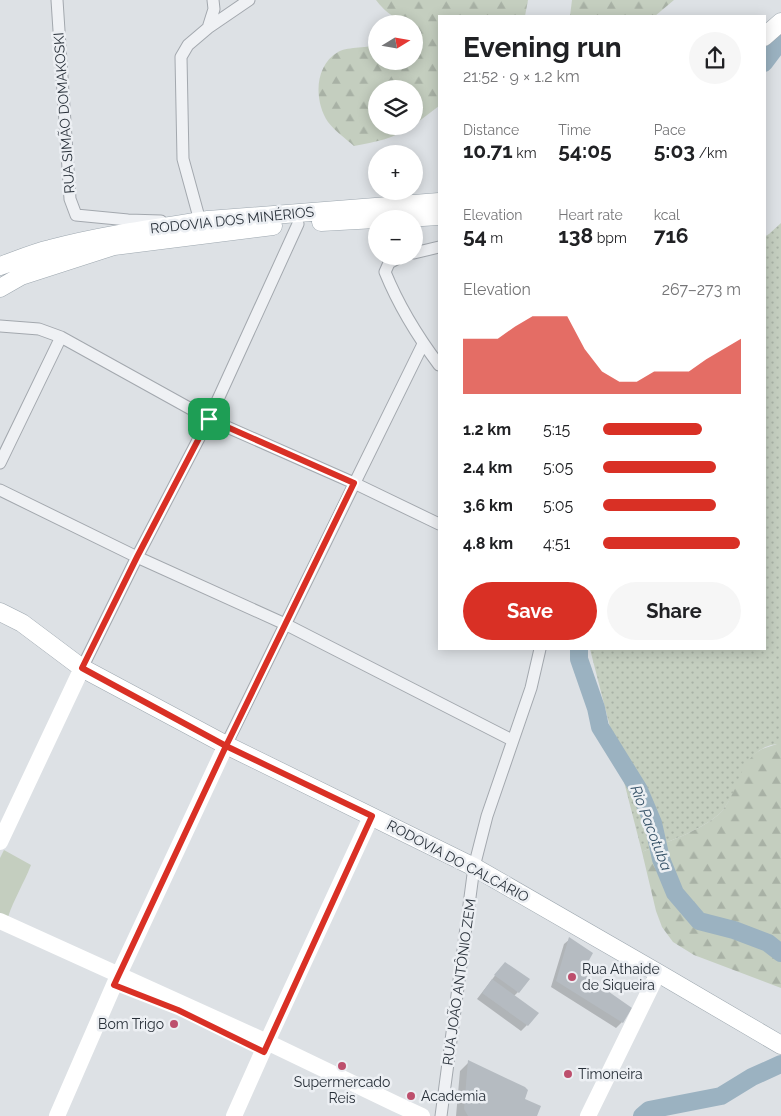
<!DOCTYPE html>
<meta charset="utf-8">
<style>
:root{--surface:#fff;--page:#f6f6f6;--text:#202124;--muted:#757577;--accent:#d93025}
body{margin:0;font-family:Raleway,sans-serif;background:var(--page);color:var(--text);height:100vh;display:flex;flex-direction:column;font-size:19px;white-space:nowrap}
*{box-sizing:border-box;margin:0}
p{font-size:16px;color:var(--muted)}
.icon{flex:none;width:28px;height:28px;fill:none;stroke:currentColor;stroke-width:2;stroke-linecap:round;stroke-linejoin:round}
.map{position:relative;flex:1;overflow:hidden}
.sheet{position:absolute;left:438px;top:15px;width:328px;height:635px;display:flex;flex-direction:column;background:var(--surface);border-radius:0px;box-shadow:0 2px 12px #0003}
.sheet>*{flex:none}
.needle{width:32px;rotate:79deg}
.controls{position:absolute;left:368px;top:15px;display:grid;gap:10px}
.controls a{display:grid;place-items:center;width:55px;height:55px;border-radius:50%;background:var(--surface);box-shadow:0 2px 12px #0003;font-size:25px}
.pin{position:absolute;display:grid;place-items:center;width:42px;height:42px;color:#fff;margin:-21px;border-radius:10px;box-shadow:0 2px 8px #0006}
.round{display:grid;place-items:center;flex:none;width:52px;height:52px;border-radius:26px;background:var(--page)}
.summary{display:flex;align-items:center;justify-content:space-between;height:85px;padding:0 25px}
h1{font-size:28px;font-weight:700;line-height:38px}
.metrics{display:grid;grid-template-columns:repeat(3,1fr);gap:8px;height:85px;padding:5px 25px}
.metrics div{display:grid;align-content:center}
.metrics b{font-size:21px;font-weight:700}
.metrics small{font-size:14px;font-weight:400}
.metrics p{font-size:14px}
.chart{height:140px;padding:10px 25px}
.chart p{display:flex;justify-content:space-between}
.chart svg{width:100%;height:90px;margin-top:5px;fill:var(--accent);opacity:.7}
.button{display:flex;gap:10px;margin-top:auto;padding:10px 25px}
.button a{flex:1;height:58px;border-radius:30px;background:var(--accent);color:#fff;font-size:20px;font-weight:700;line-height:58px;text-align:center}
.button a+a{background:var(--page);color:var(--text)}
ul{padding:0 25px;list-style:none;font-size:16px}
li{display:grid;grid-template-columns:80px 60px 1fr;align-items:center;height:38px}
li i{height:12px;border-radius:6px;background:var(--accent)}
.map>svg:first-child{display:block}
.grass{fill:url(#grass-dots)}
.forest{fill:url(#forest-firs)}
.park{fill:#c4cebf}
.shadow{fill:#0003}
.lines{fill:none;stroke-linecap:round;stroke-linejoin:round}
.river{stroke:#9bb2c1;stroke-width:18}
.building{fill:#b5bbc1}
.street-casing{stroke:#a3a8ae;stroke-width:13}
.primary-casing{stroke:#9da7af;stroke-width:19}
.street{stroke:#eff1f4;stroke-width:11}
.secondary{stroke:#fff;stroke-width:16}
.primary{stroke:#fff;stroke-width:18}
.route-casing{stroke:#fff;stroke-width:10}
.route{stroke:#d93025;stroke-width:6}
.poi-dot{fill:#bd4f6d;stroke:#eceff3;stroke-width:2}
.labels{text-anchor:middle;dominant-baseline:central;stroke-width:5;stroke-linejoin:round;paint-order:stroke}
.street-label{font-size:14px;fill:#283039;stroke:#eceff3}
.poi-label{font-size:14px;fill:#283039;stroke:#eceff3;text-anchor:start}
.water-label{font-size:15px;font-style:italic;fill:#375368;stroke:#eceff3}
</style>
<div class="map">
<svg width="781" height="1116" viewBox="0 0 781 1116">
<defs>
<pattern id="grass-dots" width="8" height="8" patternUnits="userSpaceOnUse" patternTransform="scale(1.25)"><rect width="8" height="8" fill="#c4cebf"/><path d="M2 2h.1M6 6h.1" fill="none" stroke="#a8b1a5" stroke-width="1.8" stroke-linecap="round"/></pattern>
<pattern id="forest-firs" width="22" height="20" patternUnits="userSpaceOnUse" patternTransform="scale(1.25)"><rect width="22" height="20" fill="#c4cebf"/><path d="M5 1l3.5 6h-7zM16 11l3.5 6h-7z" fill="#a8b1a5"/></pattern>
</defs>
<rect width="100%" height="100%" fill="#dde1e5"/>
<path class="grass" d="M781 223V744C740 744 742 794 718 815 698 832 666 842 642 852L590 649H764V237L769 234Z"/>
<path class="forest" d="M376 0H528L525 16H439V106L414 125V89H376V126H411C394 139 375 142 354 146 345 138 335 131 328 122 314 101 314 66 338 52 345 47 366 48 376 45V61H414V24C400 24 384 11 376 0Z
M572 0H674L655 16H570Z
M777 744H781V988L694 955 673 942 662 927 656 911 642 852C666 842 698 832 718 815 738 797 737 762 762 749 767 747 772 746 777 744Z"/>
<path class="park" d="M4 850 31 865C24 883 14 899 8 917L0 913V858Z"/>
<path class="shadow" d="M570 939 581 974 630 1008 622 1022 616 1028 551 987 564 944Z
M500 969 518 992 514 996 527 1025 521 1031 477 999Z
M469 1062 524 1099 535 1116H456L460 1071Z"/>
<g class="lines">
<path class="river" d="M764 63 781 40
M579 649V659L596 708 600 727 639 790 653 823 661 859 675 893 699 921 734 930 768 943 781 953
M642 1116 649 1110 721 1096 752 1077 781 1064"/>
</g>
<path class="building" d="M569 937 593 953 582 973 632 1008 623 1023 556 981Z
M505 962 530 979 519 993 494 975Z
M492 979 539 1013 528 1026 482 993Z
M468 1060 525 1087 528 1090 525 1099 541 1106 537 1116H468L464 1109Z"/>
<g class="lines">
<g class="street-casing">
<path id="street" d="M57 0 70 199 76 215 128 220 161 221
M208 28 249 0
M200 221 183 159 181 57 188 45 208 28 214 9 213 0
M414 253 439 247
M402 256 389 263 385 272C398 304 418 337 439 365
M0 326 39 329 61 337 209 419 354 483 439 524
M0 463 61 337
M0 490 137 557 285 624 512 740
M82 668 137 557 209 419 298 224
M226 745 423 344
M441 1116 474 867 487 816 531 688 540 649"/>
</g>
<g class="primary-casing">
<path id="primary" d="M764 37 781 22
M389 219 439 216
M321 222 376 219
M0 266C17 260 33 253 50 249 102 235 156 228 208 220L439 202
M0 288 21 276 114 246 273 226
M0 612 22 623 82 668 226 745 474 867 658 973 781 1045"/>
</g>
<use href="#street" class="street"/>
<path class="secondary" d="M0 842 82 668
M0 921 267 1042 396 1104 422 1116
M57 1116 114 985 226 745
M234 1116 267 1042 371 817
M588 1116 658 973"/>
<use href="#primary" class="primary"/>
</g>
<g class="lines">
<g class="route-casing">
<path id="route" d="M209 419 137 557 82 668 226 746 114 985 178 1010 264 1052 372 816 226 746 354 483 209 419"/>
</g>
<use href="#route" class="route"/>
</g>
<g class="poi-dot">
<circle cx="572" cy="977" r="5"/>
<circle cx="174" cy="1024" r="5"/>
<circle cx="342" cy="1066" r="5"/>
<circle cx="568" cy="1074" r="5"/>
<circle cx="411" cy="1096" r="5"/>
</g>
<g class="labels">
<g class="street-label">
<text transform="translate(64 113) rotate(-94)">RUA SIMÃO DOMAKOSKI</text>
<text transform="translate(232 220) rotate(-6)">RODOVIA DOS MINÉRIOS</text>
<text transform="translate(458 861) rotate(28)">RODOVIA DO CALCÁRIO</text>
<text transform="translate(459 982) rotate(-82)">RUA JOÃO ANTÔNIO ZEM</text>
</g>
<g class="poi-label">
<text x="582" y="969">Rua Athaide<tspan x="582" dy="16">de Siqueira</tspan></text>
<text x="164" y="1024" text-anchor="end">Bom Trigo</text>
<text x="578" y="1074">Timoneira</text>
<text x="342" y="1082" text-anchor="middle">Supermercado<tspan x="342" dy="16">Reis</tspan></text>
<text x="421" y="1096">Academia</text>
</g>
<g class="water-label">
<text transform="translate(651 828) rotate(69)">Rio Pacotuba</text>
</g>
</g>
</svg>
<div class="controls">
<a><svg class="needle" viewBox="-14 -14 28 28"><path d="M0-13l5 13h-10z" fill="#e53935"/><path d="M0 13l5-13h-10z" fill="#757577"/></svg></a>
<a><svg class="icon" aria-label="layers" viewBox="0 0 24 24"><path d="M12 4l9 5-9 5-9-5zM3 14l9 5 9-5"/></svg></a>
<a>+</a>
<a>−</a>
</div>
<div class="pin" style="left:209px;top:419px;background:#1e9e55"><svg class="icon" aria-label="arrive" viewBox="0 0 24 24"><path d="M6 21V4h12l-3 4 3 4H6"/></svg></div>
<section class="sheet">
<div class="summary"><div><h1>Evening run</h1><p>21:52 · 9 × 1.2 km</p></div><a class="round"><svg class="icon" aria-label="share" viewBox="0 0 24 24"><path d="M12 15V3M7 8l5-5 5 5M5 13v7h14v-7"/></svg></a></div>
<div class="metrics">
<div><p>Distance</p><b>10.71<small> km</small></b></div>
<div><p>Time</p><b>54:05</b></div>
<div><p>Pace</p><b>5:03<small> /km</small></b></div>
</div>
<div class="metrics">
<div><p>Elevation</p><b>54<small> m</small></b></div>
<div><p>Heart rate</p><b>138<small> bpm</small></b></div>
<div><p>kcal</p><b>716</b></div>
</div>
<div class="chart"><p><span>Elevation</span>267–273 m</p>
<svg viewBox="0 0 160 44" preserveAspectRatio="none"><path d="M0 44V17L10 17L20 17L30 11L40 6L50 6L60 6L70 22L80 33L90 38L100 38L110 33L120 33L130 33L140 27L150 22L160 17V44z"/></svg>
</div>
<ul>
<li><b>1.2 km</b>5:15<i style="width:72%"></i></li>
<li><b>2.4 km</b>5:05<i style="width:82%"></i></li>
<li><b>3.6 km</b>5:05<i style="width:82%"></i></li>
<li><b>4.8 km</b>4:51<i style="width:99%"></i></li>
</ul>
<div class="button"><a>Save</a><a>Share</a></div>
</section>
</div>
